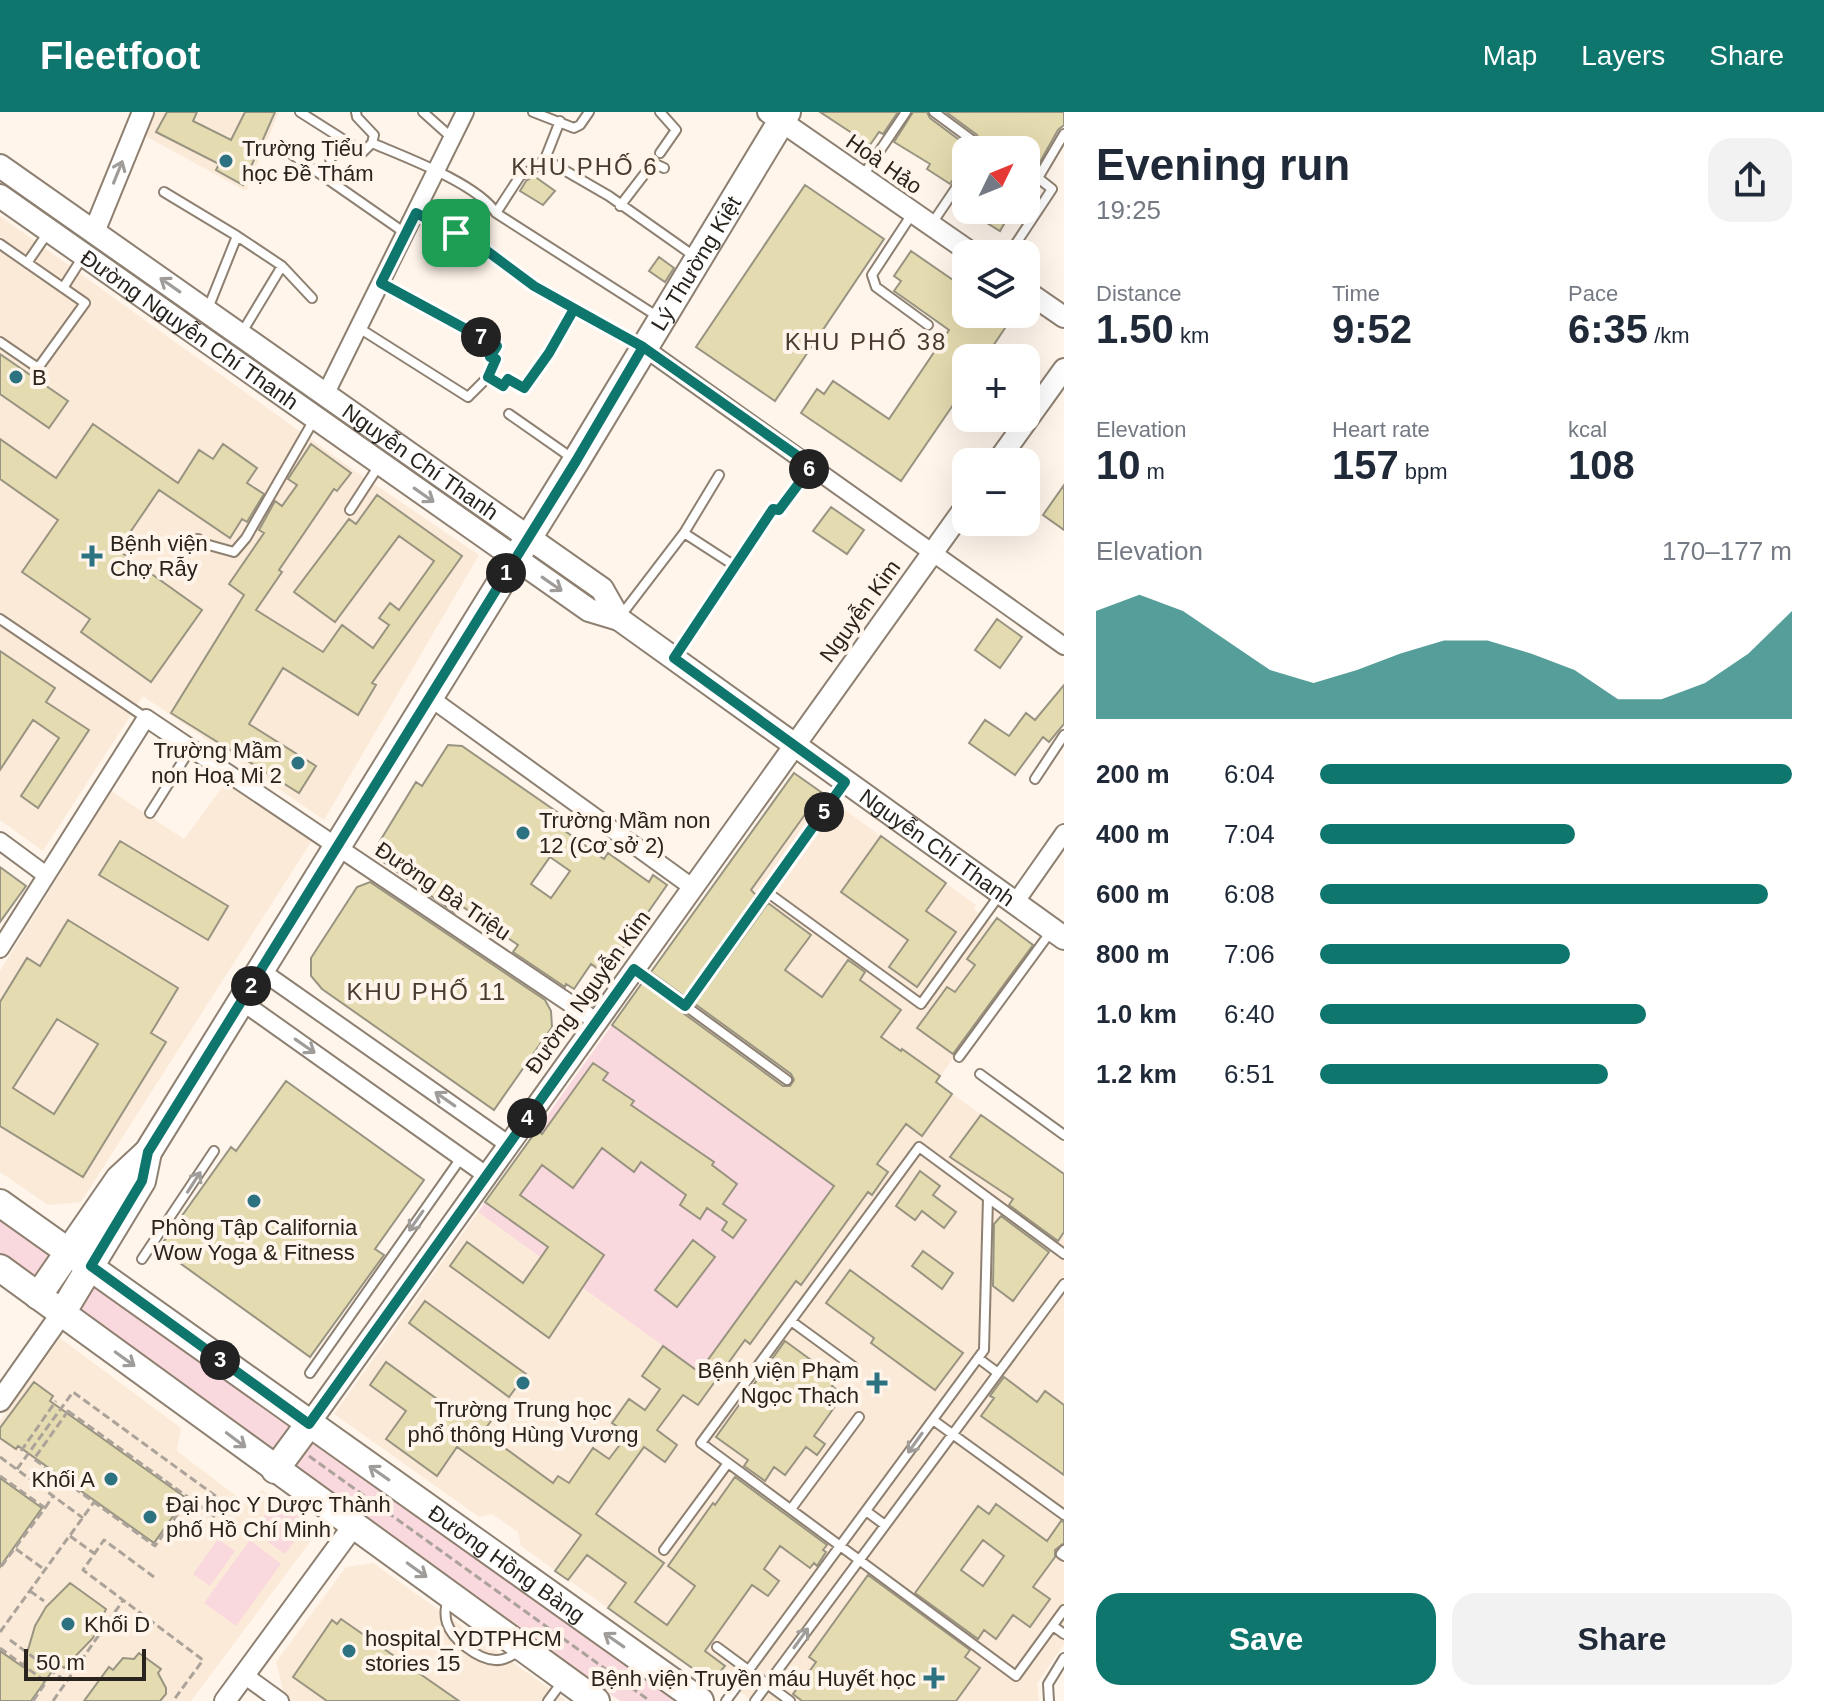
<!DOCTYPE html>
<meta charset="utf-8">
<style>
:root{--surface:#fff;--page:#f2f2f3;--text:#1f2937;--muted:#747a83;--accent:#0f766e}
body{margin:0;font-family:Arial,sans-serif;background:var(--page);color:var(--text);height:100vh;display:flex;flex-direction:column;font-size:30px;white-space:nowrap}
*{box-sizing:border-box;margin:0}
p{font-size:26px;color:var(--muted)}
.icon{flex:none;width:44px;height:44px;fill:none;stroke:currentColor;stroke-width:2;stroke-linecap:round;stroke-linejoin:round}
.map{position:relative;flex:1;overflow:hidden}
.details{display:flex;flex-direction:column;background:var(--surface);width:760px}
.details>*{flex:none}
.needle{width:52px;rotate:47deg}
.tools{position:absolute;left:952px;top:24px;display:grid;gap:16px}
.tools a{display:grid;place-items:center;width:88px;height:88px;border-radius:16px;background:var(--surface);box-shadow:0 8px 32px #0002;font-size:40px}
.scale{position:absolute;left:24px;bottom:20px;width:122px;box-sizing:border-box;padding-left:8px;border:4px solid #29231d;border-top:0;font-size:22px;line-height:28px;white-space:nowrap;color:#29231d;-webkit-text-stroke:6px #fff5eb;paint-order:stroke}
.pin{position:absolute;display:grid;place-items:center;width:68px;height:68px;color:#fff;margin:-34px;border-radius:16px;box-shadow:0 4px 12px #0006}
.km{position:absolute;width:40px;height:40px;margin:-20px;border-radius:50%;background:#222;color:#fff;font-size:22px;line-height:40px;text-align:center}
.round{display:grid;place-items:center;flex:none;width:84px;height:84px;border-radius:24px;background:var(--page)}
.overview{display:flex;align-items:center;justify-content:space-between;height:136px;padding:0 32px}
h1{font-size:44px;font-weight:700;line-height:60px}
.metrics{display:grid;grid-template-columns:repeat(3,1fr);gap:12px;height:136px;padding:8px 32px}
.metrics div{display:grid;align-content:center}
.metrics b{font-size:40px;font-weight:700}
.metrics small{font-size:22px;font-weight:400}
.metrics p{font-size:22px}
.chart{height:224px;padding:16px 32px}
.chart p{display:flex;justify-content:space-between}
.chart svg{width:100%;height:144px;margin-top:8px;fill:var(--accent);opacity:.7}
.primary-button{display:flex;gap:16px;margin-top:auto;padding:16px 32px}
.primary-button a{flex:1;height:92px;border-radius:24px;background:var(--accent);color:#fff;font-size:32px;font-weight:700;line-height:92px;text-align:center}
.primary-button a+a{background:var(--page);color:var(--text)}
ul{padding:0 32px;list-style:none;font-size:26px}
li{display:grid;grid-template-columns:128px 96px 1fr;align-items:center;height:60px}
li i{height:20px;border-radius:10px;background:var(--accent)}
header{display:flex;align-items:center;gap:48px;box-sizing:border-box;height:112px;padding:0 40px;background:var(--accent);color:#fff}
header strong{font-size:38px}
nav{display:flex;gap:44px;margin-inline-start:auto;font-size:28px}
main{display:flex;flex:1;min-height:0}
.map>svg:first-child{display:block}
.built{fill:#fcead8}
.green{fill:#fad9de}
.building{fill:#e5dbb0;stroke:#989481;stroke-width:2;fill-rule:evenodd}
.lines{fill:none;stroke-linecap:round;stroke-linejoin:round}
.service-casing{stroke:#8e8071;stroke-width:12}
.minor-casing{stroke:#8e8071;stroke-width:20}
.tertiary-casing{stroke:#8e8071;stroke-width:24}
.secondary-casing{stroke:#8e8071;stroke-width:26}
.primary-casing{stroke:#8e8071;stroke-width:30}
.path{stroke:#aba39a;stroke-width:3;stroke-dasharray:8 4;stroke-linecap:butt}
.service{stroke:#fff;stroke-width:8}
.minor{stroke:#fff;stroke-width:16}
.tertiary{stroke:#fff;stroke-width:20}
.secondary{stroke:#fff;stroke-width:22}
.primary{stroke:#fff;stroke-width:26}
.oneway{stroke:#9f9c99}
.route-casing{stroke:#fff;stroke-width:16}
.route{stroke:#0f766e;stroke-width:10}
.poi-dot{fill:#2d7281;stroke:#fff5eb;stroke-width:3}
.labels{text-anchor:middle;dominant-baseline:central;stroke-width:8;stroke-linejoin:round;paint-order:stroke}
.poi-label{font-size:22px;fill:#29231d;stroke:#fff5eb;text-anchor:start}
.street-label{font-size:22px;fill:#29231d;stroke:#fff5eb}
.neighbourhood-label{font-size:24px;letter-spacing:2px;fill:#483b2f;stroke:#fff5eb}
</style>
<header>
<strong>Fleetfoot</strong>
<nav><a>Map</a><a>Layers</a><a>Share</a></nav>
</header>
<main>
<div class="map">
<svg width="1064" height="1589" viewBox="0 0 1064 1589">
<rect width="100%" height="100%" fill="#fff5eb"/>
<path class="built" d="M148 0H279L246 79 138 20Z
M0 104 355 359 479 443 324 708 143 584 43 739 0 708Z
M794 661 976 793 974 797 992 811 997 806 1034 834 936 970 1064 1062V1532L1037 1572 1039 1589H753L721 1566 702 1563 521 1434 518 1420 492 1402 479 1405 334 1302 478 1100 699 1260 833 1075 612 913Z
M227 669 313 727 81 1090 48 1093 0 1060V859L111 679 184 727Z
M60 1226 181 1316 177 1339 235 1383 247 1392 262 1378 319 1418 191 1589H0V1309Z
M373 1451 567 1589H288L285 1587 276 1550 346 1455Z"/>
<path class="green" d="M612 913 834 1074 699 1260 478 1100Z
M0 1107 52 1144 35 1168 0 1142Z
M92 1171 681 1589H620L72 1200Z
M276 1387 308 1411 285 1442 253 1419Z
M218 1427 235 1439 210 1474 193 1462Z
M250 1428 281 1452 236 1514 204 1491Z"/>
<path class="building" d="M167 0H197L193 9 231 28 245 0H275L243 73 216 58 219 52 156 20Z
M820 0H898L883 22 879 20 870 33Z
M913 0H927L930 6 966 33 969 38H966V54L961 56 950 72 927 57 930 52 894 30Z
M946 0H1064V13L1058 18 1026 75V38H984L977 23Z
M534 64 555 79 543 93 520 79 526 69Z
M805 73 884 127 775 289 696 235Z
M966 98H1012L1000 119Z
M911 139 966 177V202H1003L1011 207 985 246H966V274L901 369 801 301 817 277 824 282 833 269 889 307 949 218 894 179 901 169 894 164Z
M659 145 674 156 665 170 649 159Z
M0 242 68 289 49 316 0 282Z
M93 312 178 371 199 338 213 347 223 332 257 356 247 371 264 382 247 410 242 407 230 426 159 378 118 438 202 498 151 570 81 520 90 507 22 460 58 408 0 367V327L56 366Z
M311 332 351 361 337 379 334 377 279 458 282 460 256 498 323 540 342 513 373 536 389 513 379 506 390 491 399 498 434 449 399 424 335 510 294 480 349 407 356 412 377 383 462 444 372 571 376 573 358 603 283 556 249 612 316 654 299 681 171 601 244 483 229 472 264 421 259 418 275 389 282 394 297 373 288 367Z
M1064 373V418L1043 403Z
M831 395 864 418 847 442 813 419Z
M997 507 1022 525 1000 556 975 538Z
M0 539 55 576 46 590 89 618 38 696 21 684 59 626 33 608 0 658Z
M1064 573V612L1049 630 1043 625 1015 663 969 631 985 608 1009 624 1026 601 1035 608Z
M448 633 462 634 560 702 554 711 604 747 608 741 649 770 653 763 667 773 605 862 591 852 574 877 566 872 565 875 513 840 518 833 460 793 455 801 372 742 416 670 422 674ZM550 745 570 759 551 786 531 772Z
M794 661 821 680 751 778 756 783 684 884 651 860Z
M881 724 946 771 926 799 956 820 917 875 889 855 908 828 841 780Z
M120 729 228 794 208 828 99 763Z
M0 755 26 774 0 810Z
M370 770 545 888 551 899 552 915 494 998 322 877 311 864V846L357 775Z
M768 791 811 823 785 858 822 885 848 848 865 860 860 868 901 898 881 925 901 939 902 937 940 964 936 970 952 982 922 1024 906 1012 877 1052 888 1060 872 1083 868 1080 801 1173 796 1169 750 1232 745 1228 698 1293 683 1283 657 1318 677 1333 665 1350 644 1335 596 1402 664 1451 635 1490 667 1513 695 1474 668 1454 713 1391 715 1393 735 1365 827 1433 823 1438 826 1440 817 1454 814 1451 810 1456 780 1434 764 1457 779 1469 768 1484 752 1473 705 1539 725 1554 716 1565 702 1563 608 1496 626 1471 587 1443 568 1468 555 1459 581 1423 457 1335 437 1364 386 1327 406 1299 370 1273 386 1250 466 1308 474 1296 491 1309 483 1320 553 1371 558 1364 569 1371 593 1336 609 1347 628 1322 612 1311 629 1287 645 1298 660 1277 642 1264 663 1234 699 1260 834 1074 612 913 642 871 783 974H790L794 968 791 962 695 892Z
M997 806 1033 833 953 942 917 916 947 875 955 880 975 853 967 847Z
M68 808 178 876 151 921 166 930 83 1065 0 1014V890L27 846 40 854ZM57 907 98 932 54 1002 13 976Z
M593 951 608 961 603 968 634 989 631 993 714 1050 712 1053 737 1072 723 1092 746 1108 733 1126 722 1118 727 1110 707 1096 700 1107 680 1093 686 1083 641 1050 634 1060 602 1036 573 1076 542 1053 520 1083 604 1143 549 1226 450 1154 467 1130 523 1171 548 1135 485 1090 537 1018 542 1022Z
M286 969 424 1068 375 1137 384 1143 310 1245 159 1136 231 1035 236 1039Z
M981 1003 1064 1062V1120L1058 1129 1009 1093 1013 1087 950 1045Z
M920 1059 940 1074 933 1083 956 1100 944 1116 922 1099 915 1108 896 1094Z
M1001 1104 1049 1140 1013 1189 993 1174 994 1112Z
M693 1128 715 1145 677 1195 655 1178Z
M923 1139 953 1161 942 1177 912 1154Z
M850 1158 963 1241 935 1278 871 1231 874 1226 826 1191Z
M425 1189 526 1262 509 1285 409 1211Z
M785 1229 837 1267 832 1274 843 1283 814 1324 825 1332 817 1343 806 1335 785 1363 774 1355 765 1369 744 1354 748 1348 716 1325Z
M1004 1265 1037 1290 1045 1279 1064 1293V1363L981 1304 994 1286 990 1284Z
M34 1270 53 1284 50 1289 186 1386 154 1431 18 1334 16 1337 0 1326V1316Z
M0 1366 42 1396 0 1455Z
M996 1392 1047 1429 1061 1409 1064 1410V1431L1055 1438V1445L1033 1475 1050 1487 1030 1515 1013 1503 996 1527 984 1518 978 1527 915 1481 978 1394 989 1402ZM983 1428 1004 1444 983 1474 961 1458Z
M868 1463 970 1538 965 1545 980 1556 956 1589H802L793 1582 816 1550 809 1545Z
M70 1471 106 1497 93 1526 64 1556 58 1551 31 1589H0V1539L23 1555 35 1514 46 1495Z
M341 1507 459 1589H327L293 1565 332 1508 337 1512Z
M139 1541 161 1557 158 1561 166 1576V1582L160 1589H84L109 1555 113 1558 123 1546 134 1547Z"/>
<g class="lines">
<g class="service-casing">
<path id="service" d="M300 0 363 40 372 31
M356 0 357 5 374 23 372 31C405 45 478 72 496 101L660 206
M423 0 452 26
M533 0 574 16 580 13 589 0
M934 0 972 28 977 38
M560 9 545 47 609 84 694 144
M280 34 405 121
M660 41 676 18 660 0
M330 47 347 29
M862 65 906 0
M164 80 237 124 207 199
M620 94 653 51 664 56
M416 101 487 139 534 174 642 235
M496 101 520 64 533 57 545 47
M912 102 872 163 876 175 928 213
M931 113 966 61
M237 124 282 154 312 186
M0 132 85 191 38 256 0 230
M1009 142 1052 77 1038 66 1064 22
M27 151 49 119
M381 171 497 234 490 245 496 247 488 265 503 274 508 267 524 276 549 241 574 197
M63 176 84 143
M359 216 468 285 488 265
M241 222 282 154
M509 302 572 346
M350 398 380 352
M684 421 735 454
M198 427 205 432 234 440 246 426 315 306
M619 506 684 421 719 363
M0 507 146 606
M674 545 773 397 779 398 811 354
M1035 667 1064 623
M150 701 191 636
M767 780 921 892 1001 781
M635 857 787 968
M685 894 845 671
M959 945 1052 818
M980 962 1064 1023
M1064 1142 919 1035 701 1331 1016 1564 1064 1498
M142 1147 214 1039
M791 1209 854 1255
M978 1246 998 1261
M310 1261 461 1046
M933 1308 1064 1403
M791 1397 859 1305
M866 1399 885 1413
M664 1438 728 1351
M1064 1438 1061 1442 1064 1444
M448 1486C446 1494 444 1502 447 1511 452 1527 477 1547 495 1548 504 1549 510 1544 518 1540
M1053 1514 1064 1522
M717 1535 790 1589
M548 1589 562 1570
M726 1589 984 1238 988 1086
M755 1589 1064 1172
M1049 1589 1048 1572 1064 1546"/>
</g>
<g class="minor-casing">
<path id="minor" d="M643 235 1064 534
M325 283 465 0
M429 585 692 775
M0 729 46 763
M1015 791 1064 721
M0 837 146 606 596 909
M260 858 508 1032
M241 889 486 1063
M244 1563 280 1589"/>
</g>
<g class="tertiary-casing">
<path id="tertiary" d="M768 0 973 142
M94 120 143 0
M1026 179 1064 205
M997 350 1064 257
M0 1289 62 1201
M309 1312 966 394
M225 1589 354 1413"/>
</g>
<g class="secondary-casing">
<g id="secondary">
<path id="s1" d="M0 54 602 477 619 507 1064 826"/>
<path id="s2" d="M0 84 589 498 619 507"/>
</g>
</g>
<g class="primary-casing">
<g id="primary">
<path id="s3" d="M0 1091 700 1589"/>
<path d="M0 1156 596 1589"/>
<path id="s4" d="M38 1184 119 1067 148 1040 576 349 787 0"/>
<path d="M62 1201 142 1069 148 1040"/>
<path d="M275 1358 309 1312"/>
</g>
</g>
<path class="path" d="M68 1299 189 1386 155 1434 34 1347Z
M21 1339 56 1289
M309 1344 650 1589
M0 1345 83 1406
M17 1357 73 1280 228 1393
M0 1364 45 1396 0 1456
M189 1386 218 1407
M45 1396 53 1384
M70 1424 95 1442
M16 1437 45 1458
M154 1465 104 1428 83 1458 203 1548 173 1589
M30 1479 44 1489
M0 1520 94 1390
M10 1528 67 1570
M0 1536 46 1570 33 1589
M53 1589 124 1487"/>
<use href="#service" class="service"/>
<use href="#minor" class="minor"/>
<use href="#tertiary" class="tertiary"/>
<use href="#secondary" class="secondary"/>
<use href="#primary" class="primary"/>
</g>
<defs><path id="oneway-shaft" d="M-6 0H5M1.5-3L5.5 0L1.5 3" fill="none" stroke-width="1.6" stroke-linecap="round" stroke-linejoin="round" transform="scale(2)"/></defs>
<g class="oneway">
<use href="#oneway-shaft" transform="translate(118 60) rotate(-68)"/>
<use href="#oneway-shaft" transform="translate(170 173) rotate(-145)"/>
<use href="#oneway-shaft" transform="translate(424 383) rotate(35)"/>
<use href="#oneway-shaft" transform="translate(552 472) rotate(35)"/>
<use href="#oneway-shaft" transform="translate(305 934) rotate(35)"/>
<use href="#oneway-shaft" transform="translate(445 987) rotate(-145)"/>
<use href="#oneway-shaft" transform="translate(194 1070) rotate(-57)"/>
<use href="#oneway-shaft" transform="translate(416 1109) rotate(125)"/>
<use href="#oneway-shaft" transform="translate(125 1247) rotate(36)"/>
<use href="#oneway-shaft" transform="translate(236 1328) rotate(37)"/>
<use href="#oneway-shaft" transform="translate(915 1331) rotate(126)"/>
<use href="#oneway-shaft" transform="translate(379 1361) rotate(-145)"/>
<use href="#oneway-shaft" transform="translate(417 1458) rotate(36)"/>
<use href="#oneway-shaft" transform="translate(801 1526) rotate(-54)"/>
<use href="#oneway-shaft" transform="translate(614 1528) rotate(-145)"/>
</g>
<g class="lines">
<g class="route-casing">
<path id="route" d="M456 121 487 139 534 174 643 235 576 349 148 1040 142 1069 91 1154 309 1312 634 857 685 894 845 670 674 546 773 397 779 398 812 354 643 235 574 197 549 241 524 276 508 267 503 274 488 265 496 247 490 245 497 234 381 171 416 101 456 121"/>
</g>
<use href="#route" class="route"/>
</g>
<g class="poi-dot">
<circle cx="226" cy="49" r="8"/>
<circle cx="16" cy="265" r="8"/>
<path d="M88 432h8v8h8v8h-8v8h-8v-8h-8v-8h8z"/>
<circle cx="298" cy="651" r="8"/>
<circle cx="523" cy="721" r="8"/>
<circle cx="254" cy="1089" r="8"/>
<circle cx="523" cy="1271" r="8"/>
<path d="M873 1259h8v8h8v8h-8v8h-8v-8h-8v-8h8z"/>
<circle cx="111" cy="1367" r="8"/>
<circle cx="150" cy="1405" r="8"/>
<circle cx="68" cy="1512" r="8"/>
<circle cx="349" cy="1539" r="8"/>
<path d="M930 1554h8v8h8v8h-8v8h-8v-8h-8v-8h8z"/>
</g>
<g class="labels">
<g class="poi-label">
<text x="242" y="36">Trường Tiểu<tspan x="242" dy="25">học Đề Thám</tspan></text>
<text x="32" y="265">B</text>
<text x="110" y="431">Bệnh viện<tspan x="110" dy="25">Chợ Rẫy</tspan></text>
<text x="282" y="638" text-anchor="end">Trường Mầm<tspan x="282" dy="25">non Hoạ Mi 2</tspan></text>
<text x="539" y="708">Trường Mầm non<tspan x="539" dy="25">12 (Cơ sở 2)</tspan></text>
<text x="254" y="1115" text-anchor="middle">Phòng Tập California<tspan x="254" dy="25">Wow Yoga &amp; Fitness</tspan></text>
<text x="859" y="1258" text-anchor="end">Bệnh viện Phạm<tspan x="859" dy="25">Ngọc Thạch</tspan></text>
<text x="523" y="1297" text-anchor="middle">Trường Trung học<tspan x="523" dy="25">phổ thông Hùng Vương</tspan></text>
<text x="95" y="1367" text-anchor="end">Khối A</text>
<text x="166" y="1392">Đại học Y Dược Thành<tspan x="166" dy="25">phố Hồ Chí Minh</tspan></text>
<text x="84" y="1512">Khối D</text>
<text x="365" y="1526">hospital_YDTPHCM<tspan x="365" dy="25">stories 15</tspan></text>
<text x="916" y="1566" text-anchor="end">Bệnh viện Truyền máu Huyết học</text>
</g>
<g class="street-label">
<text transform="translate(884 52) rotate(35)">Hoà Hảo</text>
<text stroke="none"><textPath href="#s4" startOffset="1226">Lý Thường Kiệt</textPath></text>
<text stroke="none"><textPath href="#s2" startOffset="232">Đường Nguyễn Chí Thanh</textPath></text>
<text stroke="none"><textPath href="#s1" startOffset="514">Nguyễn Chí Thanh</textPath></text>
<text transform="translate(860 499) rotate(-54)">Nguyễn Kim</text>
<text stroke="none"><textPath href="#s1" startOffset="1162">Nguyễn Chí Thanh</textPath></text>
<text transform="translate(443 779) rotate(34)">Đường Bà Triệu</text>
<text transform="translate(588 880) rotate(-54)">Đường Nguyễn Kim</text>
<text stroke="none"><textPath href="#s3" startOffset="622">Đường Hồng Bàng</textPath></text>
</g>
<g class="neighbourhood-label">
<text x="585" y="54">KHU PHỐ 6</text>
<text x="866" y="229">KHU PHỐ 38</text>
<text x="427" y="879">KHU PHỐ 11</text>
</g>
</g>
</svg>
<div class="tools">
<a><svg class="needle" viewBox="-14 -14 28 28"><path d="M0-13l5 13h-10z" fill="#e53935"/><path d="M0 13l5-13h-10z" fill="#747a83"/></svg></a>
<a><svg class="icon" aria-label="layers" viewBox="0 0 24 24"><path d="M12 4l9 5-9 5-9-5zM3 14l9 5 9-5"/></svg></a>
<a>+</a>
<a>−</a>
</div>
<div class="scale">50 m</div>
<div class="pin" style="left:456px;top:121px;background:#1e9e55"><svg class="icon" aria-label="arrive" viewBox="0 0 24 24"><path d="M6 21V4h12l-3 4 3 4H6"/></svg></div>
<b class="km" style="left:506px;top:461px">1</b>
<b class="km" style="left:251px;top:874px">2</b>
<b class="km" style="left:220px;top:1248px">3</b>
<b class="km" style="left:527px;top:1006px">4</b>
<b class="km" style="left:824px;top:700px">5</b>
<b class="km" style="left:809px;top:357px">6</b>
<b class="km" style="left:481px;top:225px">7</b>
</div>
<section class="details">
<div class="overview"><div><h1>Evening run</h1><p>19:25</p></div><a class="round"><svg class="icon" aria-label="share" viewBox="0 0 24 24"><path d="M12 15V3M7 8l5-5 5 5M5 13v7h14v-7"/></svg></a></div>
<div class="metrics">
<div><p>Distance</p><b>1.50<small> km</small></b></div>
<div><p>Time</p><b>9:52</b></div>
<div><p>Pace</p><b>6:35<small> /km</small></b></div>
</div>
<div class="metrics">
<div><p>Elevation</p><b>10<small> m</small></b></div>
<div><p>Heart rate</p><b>157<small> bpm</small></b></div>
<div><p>kcal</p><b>108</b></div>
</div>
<div class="chart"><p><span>Elevation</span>170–177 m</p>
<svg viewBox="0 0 160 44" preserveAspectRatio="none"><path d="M0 44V11L10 6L20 11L30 20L40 29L50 33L60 29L70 24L80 20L90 20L100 24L110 29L120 38L130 38L140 33L150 24L160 11V44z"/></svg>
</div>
<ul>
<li><b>200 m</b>6:04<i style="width:100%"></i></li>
<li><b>400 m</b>7:04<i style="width:54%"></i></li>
<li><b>600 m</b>6:08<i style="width:95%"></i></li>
<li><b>800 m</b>7:06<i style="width:53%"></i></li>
<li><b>1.0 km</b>6:40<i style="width:69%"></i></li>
<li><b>1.2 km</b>6:51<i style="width:61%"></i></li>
</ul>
<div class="primary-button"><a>Save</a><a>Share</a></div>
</section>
</main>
